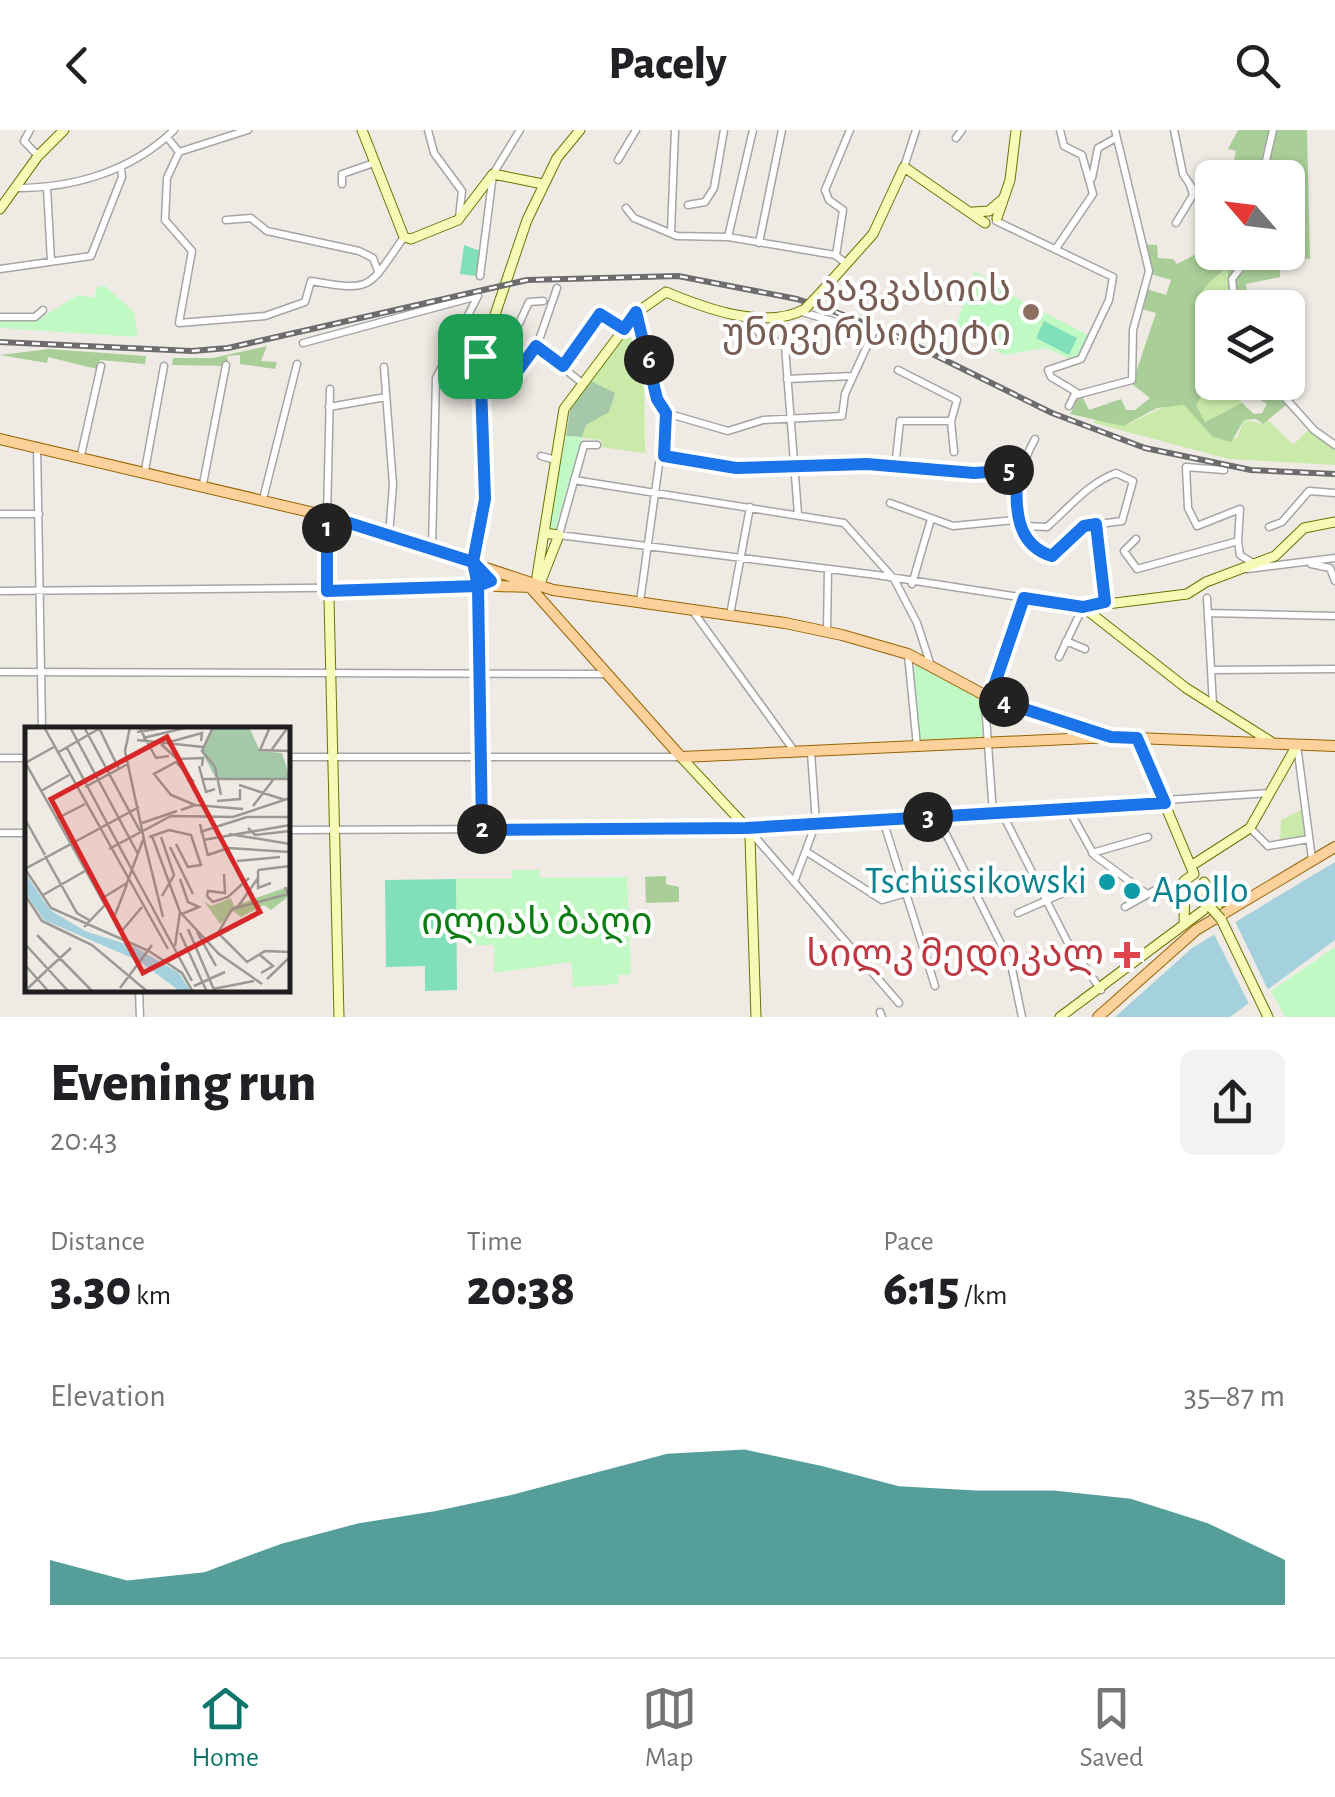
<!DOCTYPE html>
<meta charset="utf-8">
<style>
:root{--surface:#fff;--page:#f2f2f2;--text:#202124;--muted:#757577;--line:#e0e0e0;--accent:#0f766e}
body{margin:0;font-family:"Alegreya Sans","Noto Sans Georgian",sans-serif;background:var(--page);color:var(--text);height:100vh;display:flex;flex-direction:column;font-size:38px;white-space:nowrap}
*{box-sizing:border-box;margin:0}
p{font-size:32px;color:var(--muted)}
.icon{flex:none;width:55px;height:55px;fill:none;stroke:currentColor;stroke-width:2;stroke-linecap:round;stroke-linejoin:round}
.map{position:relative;height:887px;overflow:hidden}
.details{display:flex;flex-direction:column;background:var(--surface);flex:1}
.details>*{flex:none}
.needle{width:65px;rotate:298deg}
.tools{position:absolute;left:1195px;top:30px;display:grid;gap:20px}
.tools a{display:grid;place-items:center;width:110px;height:110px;border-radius:15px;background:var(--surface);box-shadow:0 2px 8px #0004;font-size:50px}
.pin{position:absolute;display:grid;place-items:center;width:85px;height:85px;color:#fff;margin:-42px;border-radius:20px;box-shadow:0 5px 15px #0006}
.km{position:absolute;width:50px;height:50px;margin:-25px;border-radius:50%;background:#222;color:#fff;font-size:28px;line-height:50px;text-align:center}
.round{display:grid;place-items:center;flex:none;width:105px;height:105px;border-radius:15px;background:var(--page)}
.head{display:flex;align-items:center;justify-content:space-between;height:170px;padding:0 50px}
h1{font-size:55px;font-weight:800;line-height:75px}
.metrics{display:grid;grid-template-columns:repeat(3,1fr);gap:15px;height:170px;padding:10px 50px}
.metrics div{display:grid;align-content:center}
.metrics b{font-size:50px;font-weight:800}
.metrics small{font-size:28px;font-weight:400}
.metrics p{font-size:28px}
.chart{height:280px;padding:20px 50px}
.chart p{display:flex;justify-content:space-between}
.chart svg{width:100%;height:180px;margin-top:10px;fill:var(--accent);opacity:.7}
header{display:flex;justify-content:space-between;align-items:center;height:130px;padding:0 50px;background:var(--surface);font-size:45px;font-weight:800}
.dock{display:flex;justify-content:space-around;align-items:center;height:140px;border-top:2px solid var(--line);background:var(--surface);font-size:28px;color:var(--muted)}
.dock a{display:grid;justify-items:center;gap:5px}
.dock .active{color:var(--accent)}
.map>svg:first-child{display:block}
.grass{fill:#caeaa9}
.forest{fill:#a9ce98}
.cemetery{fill:#a5c8a9}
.park{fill:#c0f9c4}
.pitch{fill:#81dfb9}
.water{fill:#a4d1dd}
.pier{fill:#efebe4}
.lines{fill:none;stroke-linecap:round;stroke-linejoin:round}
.street-casing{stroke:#a5a5a5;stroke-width:9}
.secondary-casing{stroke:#6b7504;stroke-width:11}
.primary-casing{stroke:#986300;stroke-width:12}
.street{stroke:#fff;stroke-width:6}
.secondary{stroke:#f7fab7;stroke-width:9}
.primary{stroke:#fcd19c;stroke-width:10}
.rail-casing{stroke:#6c6c6c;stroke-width:6}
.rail{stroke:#fff;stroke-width:2.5;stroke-dasharray:8;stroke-linecap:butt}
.secondary-bridge-casing{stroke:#6b7504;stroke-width:11;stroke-linecap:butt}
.secondary-bridge{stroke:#f7fab7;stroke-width:9}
.route-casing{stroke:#fff;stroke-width:20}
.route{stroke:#1a73e8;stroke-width:12}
.education-dot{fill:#8d6e63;stroke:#fff;stroke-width:4}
.culture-dot{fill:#0f9aa8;stroke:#fff;stroke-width:4}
.health-dot{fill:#e0444e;stroke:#fff;stroke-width:4}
.labels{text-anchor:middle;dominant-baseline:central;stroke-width:8;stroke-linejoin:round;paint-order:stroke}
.education-label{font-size:38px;fill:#785e54;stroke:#fff;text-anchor:end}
.culture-label{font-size:38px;fill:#0d838f;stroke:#fff;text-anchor:end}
.park-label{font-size:38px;fill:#0b7d13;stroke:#fff}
.health-label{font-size:38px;fill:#be3a42;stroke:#fff;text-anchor:end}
.inset-road{fill:none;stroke:#9b9995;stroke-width:2.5}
.view{fill:#d62828;fill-opacity:0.15;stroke:#d62828;stroke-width:5}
.inset-edge{fill:none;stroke:#1e1e1e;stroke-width:5}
</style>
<header><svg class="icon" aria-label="back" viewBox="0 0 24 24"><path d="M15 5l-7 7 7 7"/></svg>Pacely<svg class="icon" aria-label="search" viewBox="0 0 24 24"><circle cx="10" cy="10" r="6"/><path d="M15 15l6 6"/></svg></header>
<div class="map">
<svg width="1335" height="887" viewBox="0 0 1335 887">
<rect width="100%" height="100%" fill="#efebe4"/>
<path class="grass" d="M1229 138 1230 177 1212 178V204L1197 195C1191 168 1207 150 1229 138Z
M625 205 644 216 652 250 644 251 645 323 601 317V310L566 306 571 274Z
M1212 249 1236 253 1226 268 1236 265 1242 273 1205 292 1196 275Z
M1169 275H1184L1218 309 1237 308 1244 290 1263 294 1268 290 1293 315 1309 299 1335 317V335L1229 329 1094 293 1096 288 1123 296Z
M1303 679 1305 707 1280 713 1281 690Z"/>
<path class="forest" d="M1238 0H1307L1310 129 1281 127 1280 147 1246 154 1249 177H1230L1228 138C1207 151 1191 168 1197 195L1212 204V249L1196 275 1205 292 1242 273 1254 284 1262 283 1267 274 1257 268 1252 253H1264L1286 275 1263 294 1256 289 1244 290 1231 312 1213 307 1184 275 1157 278 1123 296 1070 284 1075 275 1073 269 1082 266 1089 280 1121 269 1126 280H1135L1150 268 1132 254 1156 183 1141 179 1147 159 1166 165 1171 150 1151 144 1141 114 1157 115 1158 128 1173 129 1177 134 1204 120 1221 138 1230 129 1225 123 1288 122V48L1235 47 1232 38 1236 21 1228 19Z
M267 216 261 231 277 232 275 239 240 234V225L227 226 229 236 172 235 173 228H213Z
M49 219 146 226 145 234 100 230 97 239 48 227 47 233 0 225Z
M666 746V754L679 757V772L646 773 645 747Z"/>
<path class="cemetery" d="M591 251 615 263 609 282 586 295 582 307 566 306 571 274Z"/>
<path class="park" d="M974 141 1013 162 1012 166 1090 206 1077 232 1046 218 1005 225 955 200Z
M105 156 134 182 138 207 0 198V191L39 189 78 165 94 168 97 157Z
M566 306 582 307 555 401 547 399Z
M914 535 925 536 981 570 982 611 919 614Z
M512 740H539L540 748 627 747 631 844 618 845V854L573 857 571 832 494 843V815H471L470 794 455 792 456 749H512Z
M1335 817V887H1285L1271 861Z"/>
<path class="pitch" d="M464 115 480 121 476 146 460 144Z
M1044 191 1077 208 1069 225 1036 208Z
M456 749 457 860 425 861V836L386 837 385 750Z"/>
<path class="water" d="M1335 732V810L1230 887H1115L1192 818Z"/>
<path class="pier" d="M1233 787 1269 862 1250 876 1212 800Z"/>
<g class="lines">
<g class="street-casing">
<path id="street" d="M30 0 24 11 38 26
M248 0 179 22 167 48 165 90 192 121 179 193 265 186 305 172 311 151C374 162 368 158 404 107
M428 0 434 23 462 61 459 88
M1174 0 1183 44 1212 88
M167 7 179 22
M956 8 962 0
M618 30 636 0
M904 37 916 0
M1092 48 1098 18 1116 8
M1262 48 1273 0
M342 54V44L374 33
M17 58C74 58 132 41 174 0
M47 58 51 131
M688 75 705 72 714 58 724 0
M626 78 634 88 677 106 728 107 835 125 847 134
M226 90 251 88 267 101 359 121 373 128 378 141
M996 91 1113 147 1109 170 1081 229 1048 240 1051 247 1076 262 1069 276
M1176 93 1193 65 1190 55
M671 102 675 0
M728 107 753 0
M759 113 782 0
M1057 117 1093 64 1082 25 1064 16 1060 0
M1224 122 1230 128 1238 122
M836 125 843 80 829 70 825 60 850 0
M0 139 91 126 122 47 121 38
M480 146 493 44 520 0
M1235 178 1232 149 1253 122
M636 183 657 269 666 283
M0 187H35L43 180
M750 187 759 203 785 216 798 384
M303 213 478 166
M454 214 514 245 538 213 557 158
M536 216 582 253
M384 237 393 355 389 405
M499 237 529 172 543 171
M563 237 599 184 623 199
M898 240 957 270 951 291
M787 249 852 246
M1271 252 1314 300 1335 315
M1076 265 1132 250 1133 200 1149 141 1115 0
M329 277 386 267
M666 283 728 301 763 290 842 286 845 264 873 203 802 182
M597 315H584L559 405 877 445 1083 477 1059 527
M37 316 42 599
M81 325 101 236
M541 326 556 330
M664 326 736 338 867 334 974 343 1017 341
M895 338 900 291H951L954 322
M145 340 164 236
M1224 340 1186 337 1188 378 1197 396 1240 379 1238 411
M574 350 844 393 894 449 917 493 930 533
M203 354 226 235
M263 369 297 234
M890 373 953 396 1015 390 1026 396 1047 397C1070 377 1087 354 1116 343L1133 351 1122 391 1084 396 1052 425C999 410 1015 345 1035 309
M0 384H39
M327 386 330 259
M1096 395 1105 471
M1269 397 1282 392 1309 361 1335 363
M1136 409 1124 421 1137 439 1238 411 1240 425 1253 433
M432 418 436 248 478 166
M473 433 480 463 482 700
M1311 434 1330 438 1335 451
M1247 439 1335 428
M912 454 931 389
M0 461 494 456
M1207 468 1213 575
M640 472 666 283
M692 480 795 622
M1208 483 1335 486
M730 485 750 377
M827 501 828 440
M1066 511 1085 519
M908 525 917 616
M1211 540 1335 539
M0 542 606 544
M1297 615 1312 729
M288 627H681
M0 628H28
M1069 680 1094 725 1147 764
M1002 683 1067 811 1101 860
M993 684 985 573 993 565 1024 469
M937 686 1011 834 1022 887
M883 690 935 856
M1250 698 1268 716 1309 709
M288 700 747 698 1270 663
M749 700 899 873
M0 703H28
M807 722 882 770 906 763
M1092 723 1148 707
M794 752 816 693 811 622
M1125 777 1157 759 1184 761
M1018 783 1079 756
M139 859 140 887
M880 882 882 887"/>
</g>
<g class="secondary-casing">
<path id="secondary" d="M362 0 404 107 411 109 458 90 493 44 543 54
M0 79 38 26 64 0
M973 82 989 81 1003 69
M997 88 1010 50 1016 0
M823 160 873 104 904 37 985 93
M327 386 339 887
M473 432 485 369 481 226 527 90 557 28 580 0
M539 456 537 446 564 279 636 183 666 162C704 178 765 201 805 179
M539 456 559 405 544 403
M1083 477 1187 464 1206 452 1275 426 1304 398 1335 392
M1083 477 1186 558 1270 611
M1137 608 1194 744
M681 627 747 698 750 708 756 887
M1194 734 1250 698 1297 615
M1194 744 1184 751 1185 762 1197 765 1204 753
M1204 752 1218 775
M1221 789 1268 887
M1184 790 1185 762
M1060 887 1209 776"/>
</g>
<g class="primary-casing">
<path id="primary" d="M0 309 327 386 553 460 785 493 842 505 908 524 990 568 1111 607
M475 434 496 456 533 457
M530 457 681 627 1111 607 1335 616
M1098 887 1196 800 1335 717"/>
</g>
<use href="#street" class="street"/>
<use href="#secondary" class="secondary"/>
<use href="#primary" class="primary"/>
<g class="rail-casing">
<path id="rail" d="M0 212 192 221 228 218 527 150 678 146 797 169 833 181 894 205 1052 283 1145 318 1251 340 1335 344"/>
</g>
<use href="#rail" class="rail"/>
<g class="secondary-bridge-casing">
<path id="secondary-bridge" d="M805 179 823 160
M1211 778 1221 789"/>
</g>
<use href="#secondary-bridge" class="secondary-bridge"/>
</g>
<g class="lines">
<g class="route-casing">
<path id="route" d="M480 226 485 369 473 432 478 456 327 461V386L473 432 491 451 478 456 482 700 746 698 1165 673 1137 608 1111 607 990 568 1024 468 1083 477 1105 472 1096 394 1084 396 1052 426C1013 414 1016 374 1017 340L974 343 867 334 736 338 664 326 666 283 657 269 636 182 624 199 600 184 563 236 536 216 514 246 480 226"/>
</g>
<use href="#route" class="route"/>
</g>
<circle class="education-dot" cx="1031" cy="182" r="10"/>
<g class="culture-dot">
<circle cx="1107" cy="752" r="10"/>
<circle cx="1132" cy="761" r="10"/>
</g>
<path class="health-dot" d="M1122 810h10v10h10v10h-10v10h-10v-10h-10v-10h10z"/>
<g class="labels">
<g class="education-label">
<text x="1011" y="160">კავკასიის<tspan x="1011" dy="44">უნივერსიტეტი</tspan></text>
</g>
<g class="culture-label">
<text x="1087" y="752">Tschüssikowski</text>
<text x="1152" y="761" text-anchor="start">Apollo</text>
</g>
<g class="park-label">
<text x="537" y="793">ილიას ბაღი</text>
</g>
<g class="health-label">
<text x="1104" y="825">სილკ მედიკალ</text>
</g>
</g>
<g transform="translate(25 597)">
<rect width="265" height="265" fill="#efebe4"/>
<path d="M265 159V168L246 183 239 178 216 190 208 184 195 197 179 174 186 179 206 171 209 179Z" fill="#a9ce98"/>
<path d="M189 0H224L235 24 257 26 265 51 191 52 177 25Z" fill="#a5c8a9"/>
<path d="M0 146 25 183 60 204 110 220 154 246 166 265H156L114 234 19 193 0 165Z" fill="#a4d1dd"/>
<path class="inset-road" d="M19 0 143 222M45 0 113 127M59 0 116 106M105 0 100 24 119 112M114 0 131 31 144 29M188 0 177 24 190 40 196 68M245 0 235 23 265 24M74 1 94 42M112 5 145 0M118 11 164 0M112 13 178 20M141 16 177 6 176 14M136 17 152 32 178 31 177 39M42 21 107 143M245 25 263 0M32 26 77 0M0 35 80 178 59 200M0 36 29 20M174 39 181 65 190 62M177 52H265M169 55 151 35 129 47 146 68 170 78M214 58 260 73M60 60 103 37M16 64 44 48M192 74 215 72V62M228 79 248 53M114 80 0 142 26 181 124 224 157 246 168 265M156 83 170 78 218 82M0 92 20 128M31 92 60 77M117 96 152 84M175 97 183 129M223 101 230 108 265 104M175 105 222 90H265M204 107 265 117M118 109 138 190M127 109 155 185 150 219M124 110 144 103 166 108 176 138 169 139M136 110 149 148 137 169M178 113 265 98M151 117 163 140 169 139M145 120 168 167M84 122 146 89 208 90 265 71M183 128 203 121 265 125M20 129 52 186 64 193M212 134 255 130M107 143 167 254M233 143V161L246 156M233 143 265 139M155 152 163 175 174 180 157 187M260 160 263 167 207 182 193 206 222 235 240 224 265 225M0 168 17 194 67 218 123 265M18 168 60 144M182 169 188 175 203 170 224 151M182 169 183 164 200 166 199 147M76 172 102 156 118 113M212 181 233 151M155 185 194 227 237 257M90 188 102 157M163 202 190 265M172 205 191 239M95 206 117 180M155 206 182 265M12 208 68 265M0 217 44 265M234 227 248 239 236 246M0 238 24 265M23 242 46 221M242 252 265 230M169 259 200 245M95 261 127 218M188 262 229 254M0 264 22 243"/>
<path class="view" d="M142 10 235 185 118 246 26 72Z"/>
<rect width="265" height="265" class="inset-edge"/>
</g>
</svg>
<div class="tools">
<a><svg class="needle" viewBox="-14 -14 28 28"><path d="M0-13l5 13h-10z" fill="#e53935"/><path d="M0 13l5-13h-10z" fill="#757577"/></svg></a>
<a><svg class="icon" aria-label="layers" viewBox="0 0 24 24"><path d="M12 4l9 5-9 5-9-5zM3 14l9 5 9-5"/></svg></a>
</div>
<div class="pin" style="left:480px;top:226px;background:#1e9e55"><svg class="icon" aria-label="arrive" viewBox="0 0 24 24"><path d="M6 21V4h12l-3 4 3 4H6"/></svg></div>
<b class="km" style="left:327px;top:398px">1</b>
<b class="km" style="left:482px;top:699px">2</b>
<b class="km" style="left:928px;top:687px">3</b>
<b class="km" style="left:1004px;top:572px">4</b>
<b class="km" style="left:1009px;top:340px">5</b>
<b class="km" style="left:649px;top:230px">6</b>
</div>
<section class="details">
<div class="head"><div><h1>Evening run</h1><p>20:43</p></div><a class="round"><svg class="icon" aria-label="share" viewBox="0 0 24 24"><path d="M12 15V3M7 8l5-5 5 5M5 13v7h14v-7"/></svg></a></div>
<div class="metrics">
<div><p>Distance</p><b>3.30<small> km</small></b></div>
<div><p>Time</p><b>20:38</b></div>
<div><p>Pace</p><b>6:15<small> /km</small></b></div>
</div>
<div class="chart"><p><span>Elevation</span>35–87 m</p>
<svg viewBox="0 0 160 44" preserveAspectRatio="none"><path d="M0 44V33L10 38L20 36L30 29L40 24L50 21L60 17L70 12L80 7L90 6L100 10L110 15L120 16L130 16L140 18L150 24L160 33V44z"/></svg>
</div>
</section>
<nav class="dock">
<a class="active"><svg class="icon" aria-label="home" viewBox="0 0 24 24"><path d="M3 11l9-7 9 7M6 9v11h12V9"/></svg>Home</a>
<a><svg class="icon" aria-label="map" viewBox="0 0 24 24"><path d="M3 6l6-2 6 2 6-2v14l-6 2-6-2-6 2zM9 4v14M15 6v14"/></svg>Map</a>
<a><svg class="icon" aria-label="saved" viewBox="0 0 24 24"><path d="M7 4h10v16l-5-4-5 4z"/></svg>Saved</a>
</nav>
